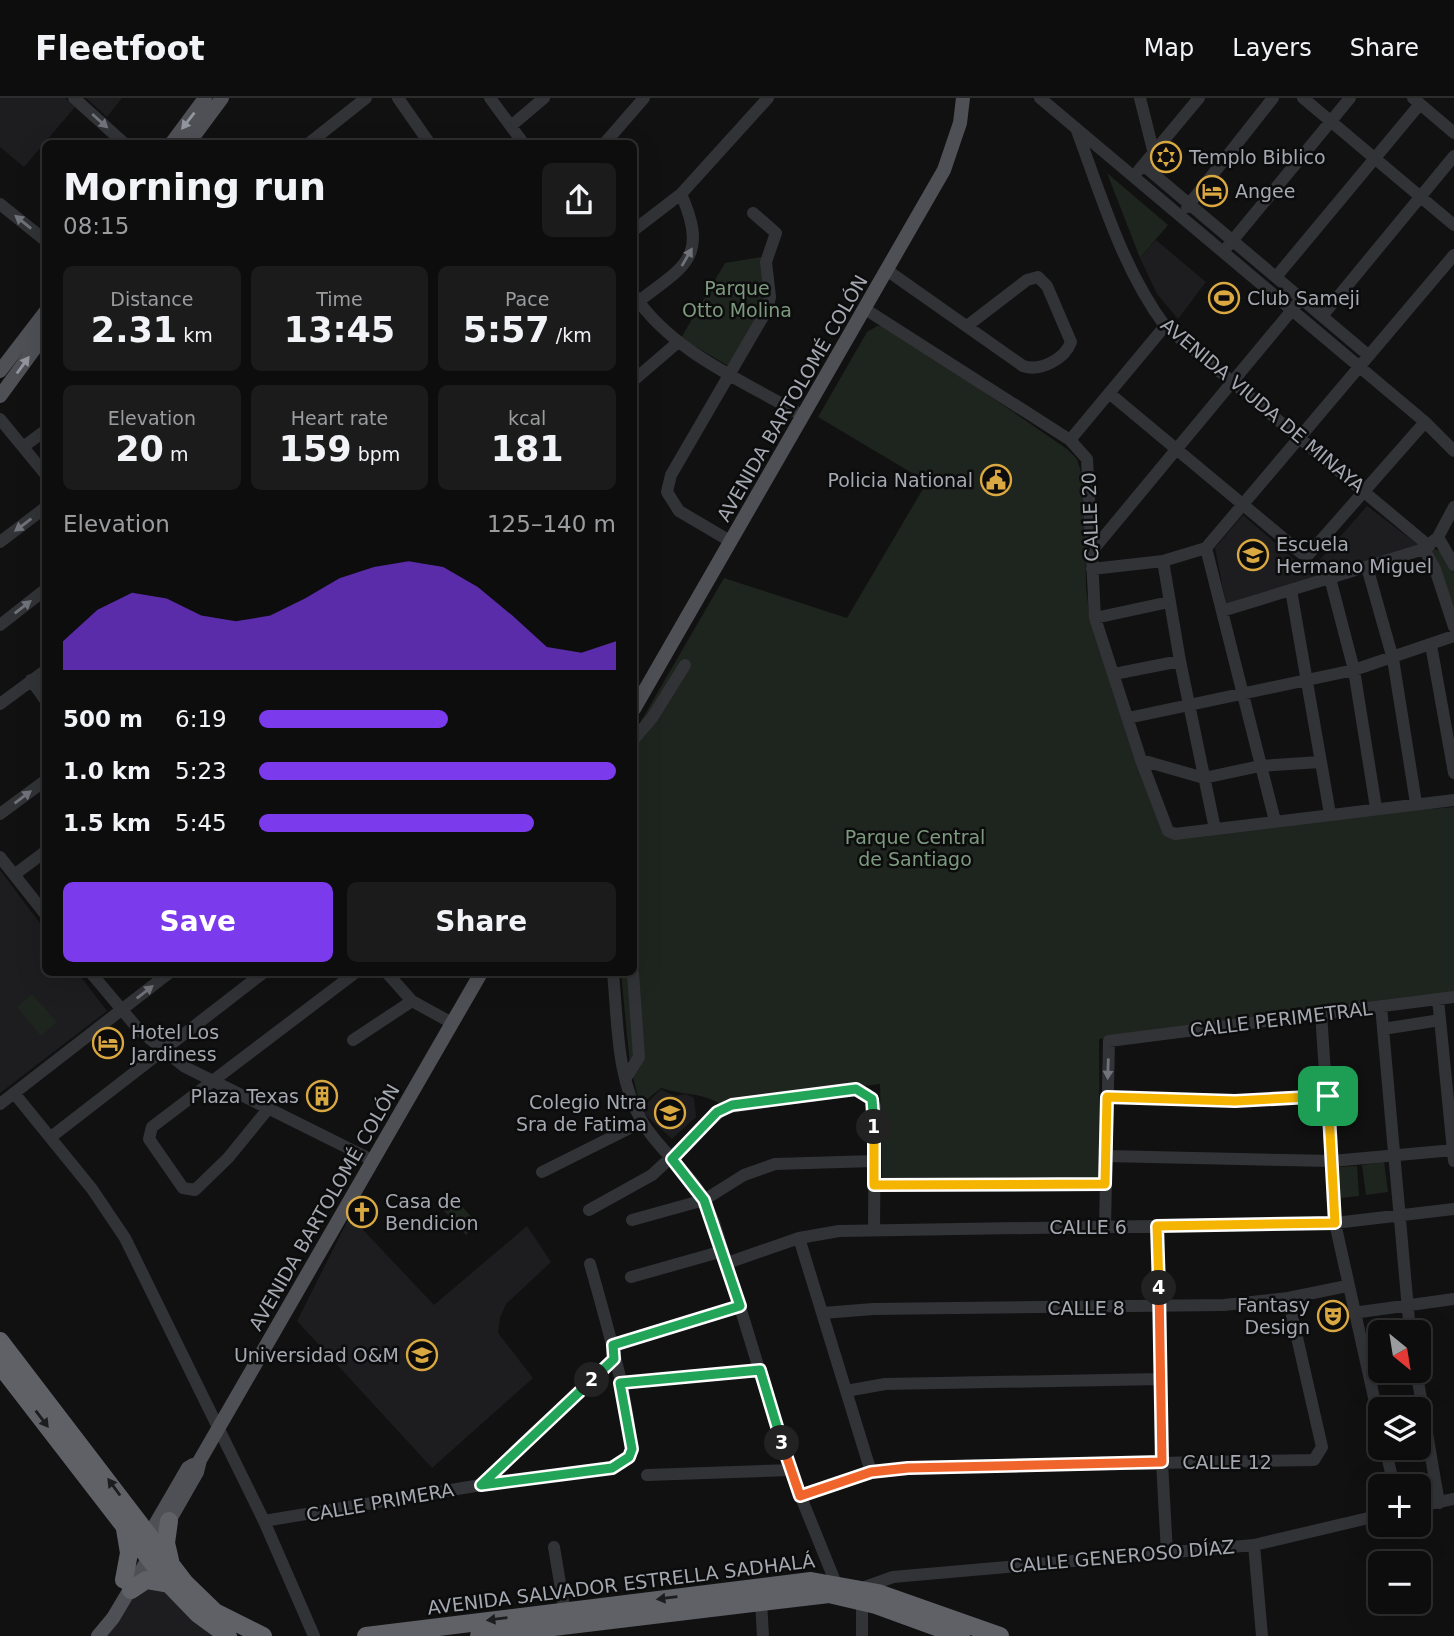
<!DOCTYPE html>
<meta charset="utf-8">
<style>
:root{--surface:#0d0d0e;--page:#1b1b1c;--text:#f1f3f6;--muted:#9a9c9e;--line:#2d2d2e;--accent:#7c3aed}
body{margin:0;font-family:"DejaVu Sans",sans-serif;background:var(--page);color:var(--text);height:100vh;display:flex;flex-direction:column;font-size:26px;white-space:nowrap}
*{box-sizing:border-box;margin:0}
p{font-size:23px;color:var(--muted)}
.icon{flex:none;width:38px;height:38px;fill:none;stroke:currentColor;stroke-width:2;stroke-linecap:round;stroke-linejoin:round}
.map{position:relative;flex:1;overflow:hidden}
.side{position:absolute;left:42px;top:42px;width:595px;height:836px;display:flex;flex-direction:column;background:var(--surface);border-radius:10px;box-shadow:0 7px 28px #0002,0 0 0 2px var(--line)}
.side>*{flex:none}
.needle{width:46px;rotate:150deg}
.buttons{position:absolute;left:1368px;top:1222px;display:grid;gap:14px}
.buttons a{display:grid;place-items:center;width:63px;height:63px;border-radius:10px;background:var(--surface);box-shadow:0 7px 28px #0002,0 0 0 2px var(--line);font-size:35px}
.pin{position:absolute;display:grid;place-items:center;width:60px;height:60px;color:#fff;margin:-30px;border-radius:14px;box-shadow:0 4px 10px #0006}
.km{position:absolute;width:35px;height:35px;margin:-18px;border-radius:50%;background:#222;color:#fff;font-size:19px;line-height:35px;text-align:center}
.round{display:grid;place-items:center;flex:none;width:74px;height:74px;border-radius:10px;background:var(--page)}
.summary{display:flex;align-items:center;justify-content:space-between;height:119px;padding:0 21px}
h1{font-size:38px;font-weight:700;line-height:52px}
.metrics{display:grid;grid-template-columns:repeat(3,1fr);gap:10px;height:119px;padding:7px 21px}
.metrics div{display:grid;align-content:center;border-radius:10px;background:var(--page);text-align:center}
.metrics b{font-size:35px;font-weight:700}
.metrics small{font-size:19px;font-weight:400}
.metrics p{font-size:19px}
.chart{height:196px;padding:14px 21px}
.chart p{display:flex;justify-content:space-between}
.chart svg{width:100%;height:126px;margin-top:7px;fill:var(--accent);opacity:.7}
.action{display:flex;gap:14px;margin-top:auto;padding:14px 21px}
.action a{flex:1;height:80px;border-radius:10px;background:var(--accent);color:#fff;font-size:28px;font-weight:700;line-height:80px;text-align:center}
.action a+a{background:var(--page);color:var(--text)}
ul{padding:0 21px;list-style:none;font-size:23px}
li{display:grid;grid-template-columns:112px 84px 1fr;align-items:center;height:52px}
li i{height:18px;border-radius:9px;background:var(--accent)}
header{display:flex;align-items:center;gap:42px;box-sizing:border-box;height:98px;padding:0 35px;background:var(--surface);border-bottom:2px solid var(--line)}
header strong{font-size:33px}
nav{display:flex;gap:38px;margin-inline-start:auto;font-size:24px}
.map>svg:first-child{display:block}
.built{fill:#1d1d1f}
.green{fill:#1e241e}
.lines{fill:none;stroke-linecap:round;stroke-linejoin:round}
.minor{stroke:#323337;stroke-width:12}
.major{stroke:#4f5055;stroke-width:14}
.highway{stroke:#5f6167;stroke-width:18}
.oneway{fill:#71737a}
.oneway2{fill:#93969f}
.oneway3{fill:#1d1d1f}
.split-1-casing{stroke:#fff;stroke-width:14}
.split-2-casing{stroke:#fff;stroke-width:14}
.split-3-casing{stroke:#fff;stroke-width:14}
.split-4-casing{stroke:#fff;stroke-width:14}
.split-5-casing{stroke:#fff;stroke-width:14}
.split-1{stroke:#f5b400;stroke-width:9}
.split-2{stroke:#22a559;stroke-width:9}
.split-3{stroke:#22a559;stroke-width:9}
.split-4{stroke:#f0652b;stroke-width:9}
.split-5{stroke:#f5b400;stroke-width:9}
.labels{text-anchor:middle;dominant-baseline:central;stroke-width:5;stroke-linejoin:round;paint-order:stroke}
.poi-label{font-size:19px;fill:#a4a8b1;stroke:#0c0c0d;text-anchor:start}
.park-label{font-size:19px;fill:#7d9a7f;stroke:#0c0c0d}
.street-label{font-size:19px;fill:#a4a8b1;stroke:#0c0c0d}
</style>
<header>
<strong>Fleetfoot</strong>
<nav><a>Map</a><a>Layers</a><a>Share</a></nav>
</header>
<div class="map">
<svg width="1454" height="1538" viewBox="0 0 1454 1538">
<rect width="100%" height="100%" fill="#111112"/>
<path class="built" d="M0 0H65L75 9 24 69 0 49Z
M86 0H122L107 19Z
M1156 142 1206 184 1178 221 1157 196 1140 160Z
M1367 408 1420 448 1226 506 1215 450 1243 417 1303 469 1309 470 1318 464Z
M0 772 45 832 46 875H78L107 913 0 995Z
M661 991 674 998 686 996 694 1000 696 1019 672 1041 640 1012Z
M350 1118 434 1207 527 1128 551 1164 506 1206 500 1220 498 1235 533 1280 432 1370 297 1223Z
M136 1487 166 1493 214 1538H105Z"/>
<path class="green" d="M1107 75 1168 127 1140 160Z
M761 159 767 203 730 269 681 240 725 165Z
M877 228H888L1067 351 1077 361 1085 387 1086 490 1090 520 1164 737 1172 741 1309 721 1454 709V897L1099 941 1100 1080 882 1083 880 986 721 1006C697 993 685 998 661 990L640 1007 630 967 621 875H634V635L724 480 847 520 927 384 818 319 867 234Z
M1434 451 1440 453 1454 475V515L1432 453Z
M32 896 57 924 41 938 17 909Z
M1384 1064 1388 1094 1366 1097 1362 1067Z
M1357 1068 1359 1098 1341 1100 1339 1069Z
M455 1101 478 1126 466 1137 443 1112Z"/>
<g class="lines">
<path class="minor" d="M74 0 125 46
M398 0 430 46
M490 0 524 46
M1040 0 1425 324 1454 353
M1140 0 1153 52
M1303 0 1454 127
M1413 0 1454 35
M511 28 544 0
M1076 30C1101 97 1122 170 1165 228L1429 448
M308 46 366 0
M604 46 644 0
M1143 67 1368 257
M1139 72 1199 0
M0 106 46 143
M1187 109 1273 0
M634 132 681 96 768 0
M1228 148 1350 0
M888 173 1023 268C1040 274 1065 261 1071 244L1047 188 1038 179 1027 182 967 228
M1276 179 1420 6
M634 197C673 255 744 283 803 318
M634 207C681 169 711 163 681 96
M865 211 1070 342 1087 361 1095 520 1141 662 1168 733 1175 736 1454 702
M1323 217 1454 58
M634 282 677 245
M1109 295 1301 455 1308 457 1425 324
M0 321 46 377
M1070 342 1165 228
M23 349 46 332
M1438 439 1454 467
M730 443 679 413 667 394 671 377 768 210 770 199 766 164 776 135 753 115
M0 444 46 409
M1206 450 1275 723
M1424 451 1435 471 1454 529
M1092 453 1302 200
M1163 463 1180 563 1215 731
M1367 469 1393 561 1416 705
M1092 471 1163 463 1206 450 1454 157
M1330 480 1354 572 1376 710
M1291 492 1330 716
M1222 513 1424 451 1438 439 1454 409
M1095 520 1169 504
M0 527 46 491
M1431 547 1454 675
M1114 576 1180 563
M31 582 46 603
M0 606 46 572
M1128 620 1354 572 1454 538
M634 641 652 620 685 567
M1141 662 1204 680 1260 668 1320 664
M0 716 46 682
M0 759 46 817
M14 777 46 753
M91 875 139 932 185 969 372 1062
M387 875 412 903 452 925
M613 875C618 925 616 981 643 1025 657 1048 678 1065 694 1086 703 1098 708 1111 714 1124L790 1372 839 1493
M1438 901 1454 1063
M1381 908 1410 1234
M1321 915 1335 1125 1381 1331
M1383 931 1440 922
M353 942 412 903
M627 978 639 959 633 875
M14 995 92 1091 125 1140 264 1423 314 1538
M1107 999 1235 1003 1327 998
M0 1006 169 875
M268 1011 228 1060 195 1092 183 1090 149 1041 152 1029 355 875
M51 1039 263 875
M1106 1058 1332 1063 1454 1052
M542 1074 642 1024
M874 1087 1105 1086
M589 1112 652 1077 724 1010 856 991 867 996 875 1008 874 1131
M632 1122 704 1102 744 1077 775 1066 874 1063
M1105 1128 1109 943 1454 899
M1157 1128 1162 1364 1167 1455
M799 1140 871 1374
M727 1165 799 1140 839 1133 1335 1125 1454 1111
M631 1179 723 1153
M823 1215 873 1211 1224 1207 1288 1200 1347 1188
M1353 1215 1454 1201
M613 1246 740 1208
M1416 1272 1439 1405
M620 1285 760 1272
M846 1293 885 1286 1161 1281
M1385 1349 1394 1388
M647 1377 790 1372
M481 1386 614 1261
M800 1398 871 1374 908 1370 1314 1362 1322 1349 1288 1200
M1419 1408 1454 1401
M264 1423 481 1387 612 1370 629 1359C639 1334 599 1198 590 1166
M1254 1447 1262 1538
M554 1449 566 1521
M761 1503 763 1538
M862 1538V1490L893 1479 1254 1447 1381 1417"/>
<path class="major" d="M171 46 205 0
M188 46 222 0
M0 273 46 213
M0 298 46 235
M634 611 944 72 960 25 963 0
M165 1430 197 1374 200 1362 481 875
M145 1444 188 1370 193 1367
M98 1538 113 1520 154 1451"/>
<path class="highway" d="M0 1243 185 1485 215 1514 263 1538
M0 1267 169 1486 198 1516 228 1538
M169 1423 166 1445 170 1462
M124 1482 129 1455 125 1431
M131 1492 146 1482 169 1486
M366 1538 811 1483 878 1495 1000 1538
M479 1538 829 1496 876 1507 961 1538"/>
</g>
<defs><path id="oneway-solid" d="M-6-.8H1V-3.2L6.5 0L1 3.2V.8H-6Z" transform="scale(1.75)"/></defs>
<g class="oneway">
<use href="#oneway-solid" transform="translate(100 23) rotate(42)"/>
<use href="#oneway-solid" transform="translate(23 124) rotate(-141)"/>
<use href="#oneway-solid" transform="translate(687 159) rotate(-60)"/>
<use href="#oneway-solid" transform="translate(23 427) rotate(143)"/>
<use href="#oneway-solid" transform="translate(23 509) rotate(-38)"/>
<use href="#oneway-solid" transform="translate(23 699) rotate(-37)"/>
<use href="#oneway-solid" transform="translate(145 894) rotate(-38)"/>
<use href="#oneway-solid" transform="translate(1108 971) rotate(92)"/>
</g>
<g class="oneway2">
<use href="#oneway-solid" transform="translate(188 23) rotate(128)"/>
<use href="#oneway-solid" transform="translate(23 267) rotate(-54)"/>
</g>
<g class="oneway3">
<use href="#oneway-solid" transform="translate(42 1321) rotate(53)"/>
<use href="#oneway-solid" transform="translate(114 1389) rotate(-126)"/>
<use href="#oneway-solid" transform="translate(667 1500) rotate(173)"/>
<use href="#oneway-solid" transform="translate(497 1521) rotate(173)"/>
</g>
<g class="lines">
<g class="split-1-casing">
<path id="split-1" d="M874 1029V1087L1105 1086 1107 999 1235 1003 1328 998"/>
</g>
<g class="split-2-casing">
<path id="split-2" d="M592 1282 614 1261 613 1247 740 1208 704 1102 672 1061 717 1014 732 1007 856 991 872 1001 874 1029"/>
</g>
<g class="split-3-casing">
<path id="split-3" d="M592 1282 481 1387 612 1370 629 1359 632 1351 620 1285 760 1272 782 1345"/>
</g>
<g class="split-4-casing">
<path id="split-4" d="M782 1345 800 1398 871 1374 908 1370 1162 1364 1159 1190"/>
</g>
<g class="split-5-casing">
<path id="split-5" d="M1159 1190 1157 1128 1335 1125 1328 998"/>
</g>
<use href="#split-1" class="split-1"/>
<use href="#split-2" class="split-2"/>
<use href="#split-3" class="split-3"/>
<use href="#split-4" class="split-4"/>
<use href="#split-5" class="split-5"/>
</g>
<defs>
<g id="synagogue-ring" transform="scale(1.575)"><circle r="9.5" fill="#0c0c0d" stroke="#daa841" stroke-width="1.5"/><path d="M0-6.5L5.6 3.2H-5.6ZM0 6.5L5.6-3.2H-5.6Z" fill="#daa841"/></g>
<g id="hotel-ring" transform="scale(1.575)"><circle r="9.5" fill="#0c0c0d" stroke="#daa841" stroke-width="1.5"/><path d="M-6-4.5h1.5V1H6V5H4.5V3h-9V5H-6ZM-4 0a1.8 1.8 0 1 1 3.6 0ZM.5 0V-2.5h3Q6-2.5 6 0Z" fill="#daa841"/></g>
<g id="stadium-ring" transform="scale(1.575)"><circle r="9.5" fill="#0c0c0d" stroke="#daa841" stroke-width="1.5"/><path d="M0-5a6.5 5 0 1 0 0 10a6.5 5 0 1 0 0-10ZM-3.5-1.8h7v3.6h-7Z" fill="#daa841"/></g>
<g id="civic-ring" transform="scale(1.575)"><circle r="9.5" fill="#0c0c0d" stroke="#daa841" stroke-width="1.5"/><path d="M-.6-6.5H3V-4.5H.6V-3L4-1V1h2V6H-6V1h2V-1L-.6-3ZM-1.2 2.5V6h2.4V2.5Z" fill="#daa841"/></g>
<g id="school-ring" transform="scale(1.575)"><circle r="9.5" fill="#0c0c0d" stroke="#daa841" stroke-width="1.5"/><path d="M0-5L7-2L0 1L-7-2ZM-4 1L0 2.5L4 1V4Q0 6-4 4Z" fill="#daa841"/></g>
<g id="building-ring" transform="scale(1.575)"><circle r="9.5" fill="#0c0c0d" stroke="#daa841" stroke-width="1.5"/><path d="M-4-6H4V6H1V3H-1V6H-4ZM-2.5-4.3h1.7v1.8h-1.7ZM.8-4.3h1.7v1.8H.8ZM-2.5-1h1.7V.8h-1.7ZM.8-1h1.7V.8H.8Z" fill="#daa841"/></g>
<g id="church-ring" transform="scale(1.575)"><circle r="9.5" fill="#0c0c0d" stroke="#daa841" stroke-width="1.5"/><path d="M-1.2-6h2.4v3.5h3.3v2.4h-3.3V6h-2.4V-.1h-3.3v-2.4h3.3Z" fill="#daa841"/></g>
<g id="theatre-ring" transform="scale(1.575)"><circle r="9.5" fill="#0c0c0d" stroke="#daa841" stroke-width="1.5"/><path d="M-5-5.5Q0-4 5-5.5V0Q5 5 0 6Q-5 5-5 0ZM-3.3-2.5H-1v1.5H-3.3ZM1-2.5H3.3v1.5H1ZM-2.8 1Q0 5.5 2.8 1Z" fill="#daa841"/></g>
<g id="university-ring" transform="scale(1.575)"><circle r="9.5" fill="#0c0c0d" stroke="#daa841" stroke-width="1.5"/><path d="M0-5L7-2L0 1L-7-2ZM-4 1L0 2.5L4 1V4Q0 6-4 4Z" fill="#daa841"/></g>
</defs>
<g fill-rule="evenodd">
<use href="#synagogue-ring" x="1166" y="59"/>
<use href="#hotel-ring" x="1212" y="93"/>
<use href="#stadium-ring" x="1224" y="200"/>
<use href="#civic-ring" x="996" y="382"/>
<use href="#school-ring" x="1253" y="457"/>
<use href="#hotel-ring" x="108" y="945"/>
<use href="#building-ring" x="322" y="998"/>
<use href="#school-ring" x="670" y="1015"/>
<use href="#church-ring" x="362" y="1114"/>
<use href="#theatre-ring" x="1333" y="1218"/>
<use href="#university-ring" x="422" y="1257"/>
</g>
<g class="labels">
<g class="poi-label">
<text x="1189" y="59">Templo Biblico</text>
<text x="1235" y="93">Angee</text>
<text x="1247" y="200">Club Sameji</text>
<text x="973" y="382" text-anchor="end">Policia National</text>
<text x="1276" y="446">Escuela<tspan x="1276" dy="22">Hermano Miguel</tspan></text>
<text x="131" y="934">Hotel Los<tspan x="131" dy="22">Jardiness</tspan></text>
<text x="299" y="998" text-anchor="end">Plaza Texas</text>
<text x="647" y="1004" text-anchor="end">Colegio Ntra<tspan x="647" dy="22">Sra de Fatima</tspan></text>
<text x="385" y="1103">Casa de<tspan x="385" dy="22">Bendicion</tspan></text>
<text x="1310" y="1207" text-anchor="end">Fantasy<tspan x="1310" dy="22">Design</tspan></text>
<text x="399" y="1257" text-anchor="end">Universidad O&amp;M</text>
</g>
<g class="park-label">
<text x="737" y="190">Parque<tspan x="737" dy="22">Otto Molina</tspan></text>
<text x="915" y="739">Parque Central<tspan x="915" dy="22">de Santiago</tspan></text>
</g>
<g class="street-label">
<text transform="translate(792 300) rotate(-60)">AVENIDA BARTOLOMÉ COLÓN</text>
<text transform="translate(1263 307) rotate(40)">AVENIDA VIUDA DE MINAYA</text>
<text transform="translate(1090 419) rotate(-92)">CALLE 20</text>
<text transform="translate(1281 921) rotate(-7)">CALLE PERIMETRAL</text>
<text transform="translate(324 1109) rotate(-60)">AVENIDA BARTOLOMÉ COLÓN</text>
<text x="1088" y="1129">CALLE 6</text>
<text x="1086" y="1210">CALLE 8</text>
<text x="1227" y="1364">CALLE 12</text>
<text transform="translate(380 1404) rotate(-10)">CALLE PRIMERA</text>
<text transform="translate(1122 1458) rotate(-5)">CALLE GENEROSO DÍAZ</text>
<text transform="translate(621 1486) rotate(-7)">AVENIDA SALVADOR ESTRELLA SADHALÁ</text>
</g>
</g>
</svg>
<div class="buttons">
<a><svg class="needle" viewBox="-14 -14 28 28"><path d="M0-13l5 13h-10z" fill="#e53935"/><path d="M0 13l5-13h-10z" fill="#9a9c9e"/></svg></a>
<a><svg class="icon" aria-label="layers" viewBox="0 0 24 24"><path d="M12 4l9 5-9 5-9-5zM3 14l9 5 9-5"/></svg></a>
<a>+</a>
<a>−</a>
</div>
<div class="pin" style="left:1328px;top:998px;background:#1e9e55"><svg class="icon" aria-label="arrive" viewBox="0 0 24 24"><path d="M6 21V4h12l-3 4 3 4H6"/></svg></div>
<b class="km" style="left:874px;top:1029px">1</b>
<b class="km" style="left:592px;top:1282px">2</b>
<b class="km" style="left:782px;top:1345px">3</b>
<b class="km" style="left:1159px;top:1190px">4</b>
<section class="side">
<div class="summary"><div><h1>Morning run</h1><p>08:15</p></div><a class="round"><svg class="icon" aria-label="share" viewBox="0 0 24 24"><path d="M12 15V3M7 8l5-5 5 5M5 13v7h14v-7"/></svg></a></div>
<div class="metrics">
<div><p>Distance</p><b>2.31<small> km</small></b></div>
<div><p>Time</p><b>13:45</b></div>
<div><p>Pace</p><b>5:57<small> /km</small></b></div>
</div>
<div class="metrics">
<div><p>Elevation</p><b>20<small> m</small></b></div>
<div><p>Heart rate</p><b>159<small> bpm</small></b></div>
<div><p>kcal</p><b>181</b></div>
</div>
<div class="chart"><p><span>Elevation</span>125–140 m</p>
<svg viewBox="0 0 160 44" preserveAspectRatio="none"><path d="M0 44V34L10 23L20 17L30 19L40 25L50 27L60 25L70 19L80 12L90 8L100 6L110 8L120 15L130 25L140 36L150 38L160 34V44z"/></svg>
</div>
<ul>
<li><b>500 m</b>6:19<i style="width:53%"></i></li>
<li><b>1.0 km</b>5:23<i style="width:100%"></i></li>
<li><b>1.5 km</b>5:45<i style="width:77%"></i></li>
</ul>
<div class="action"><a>Save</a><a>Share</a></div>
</section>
</div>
